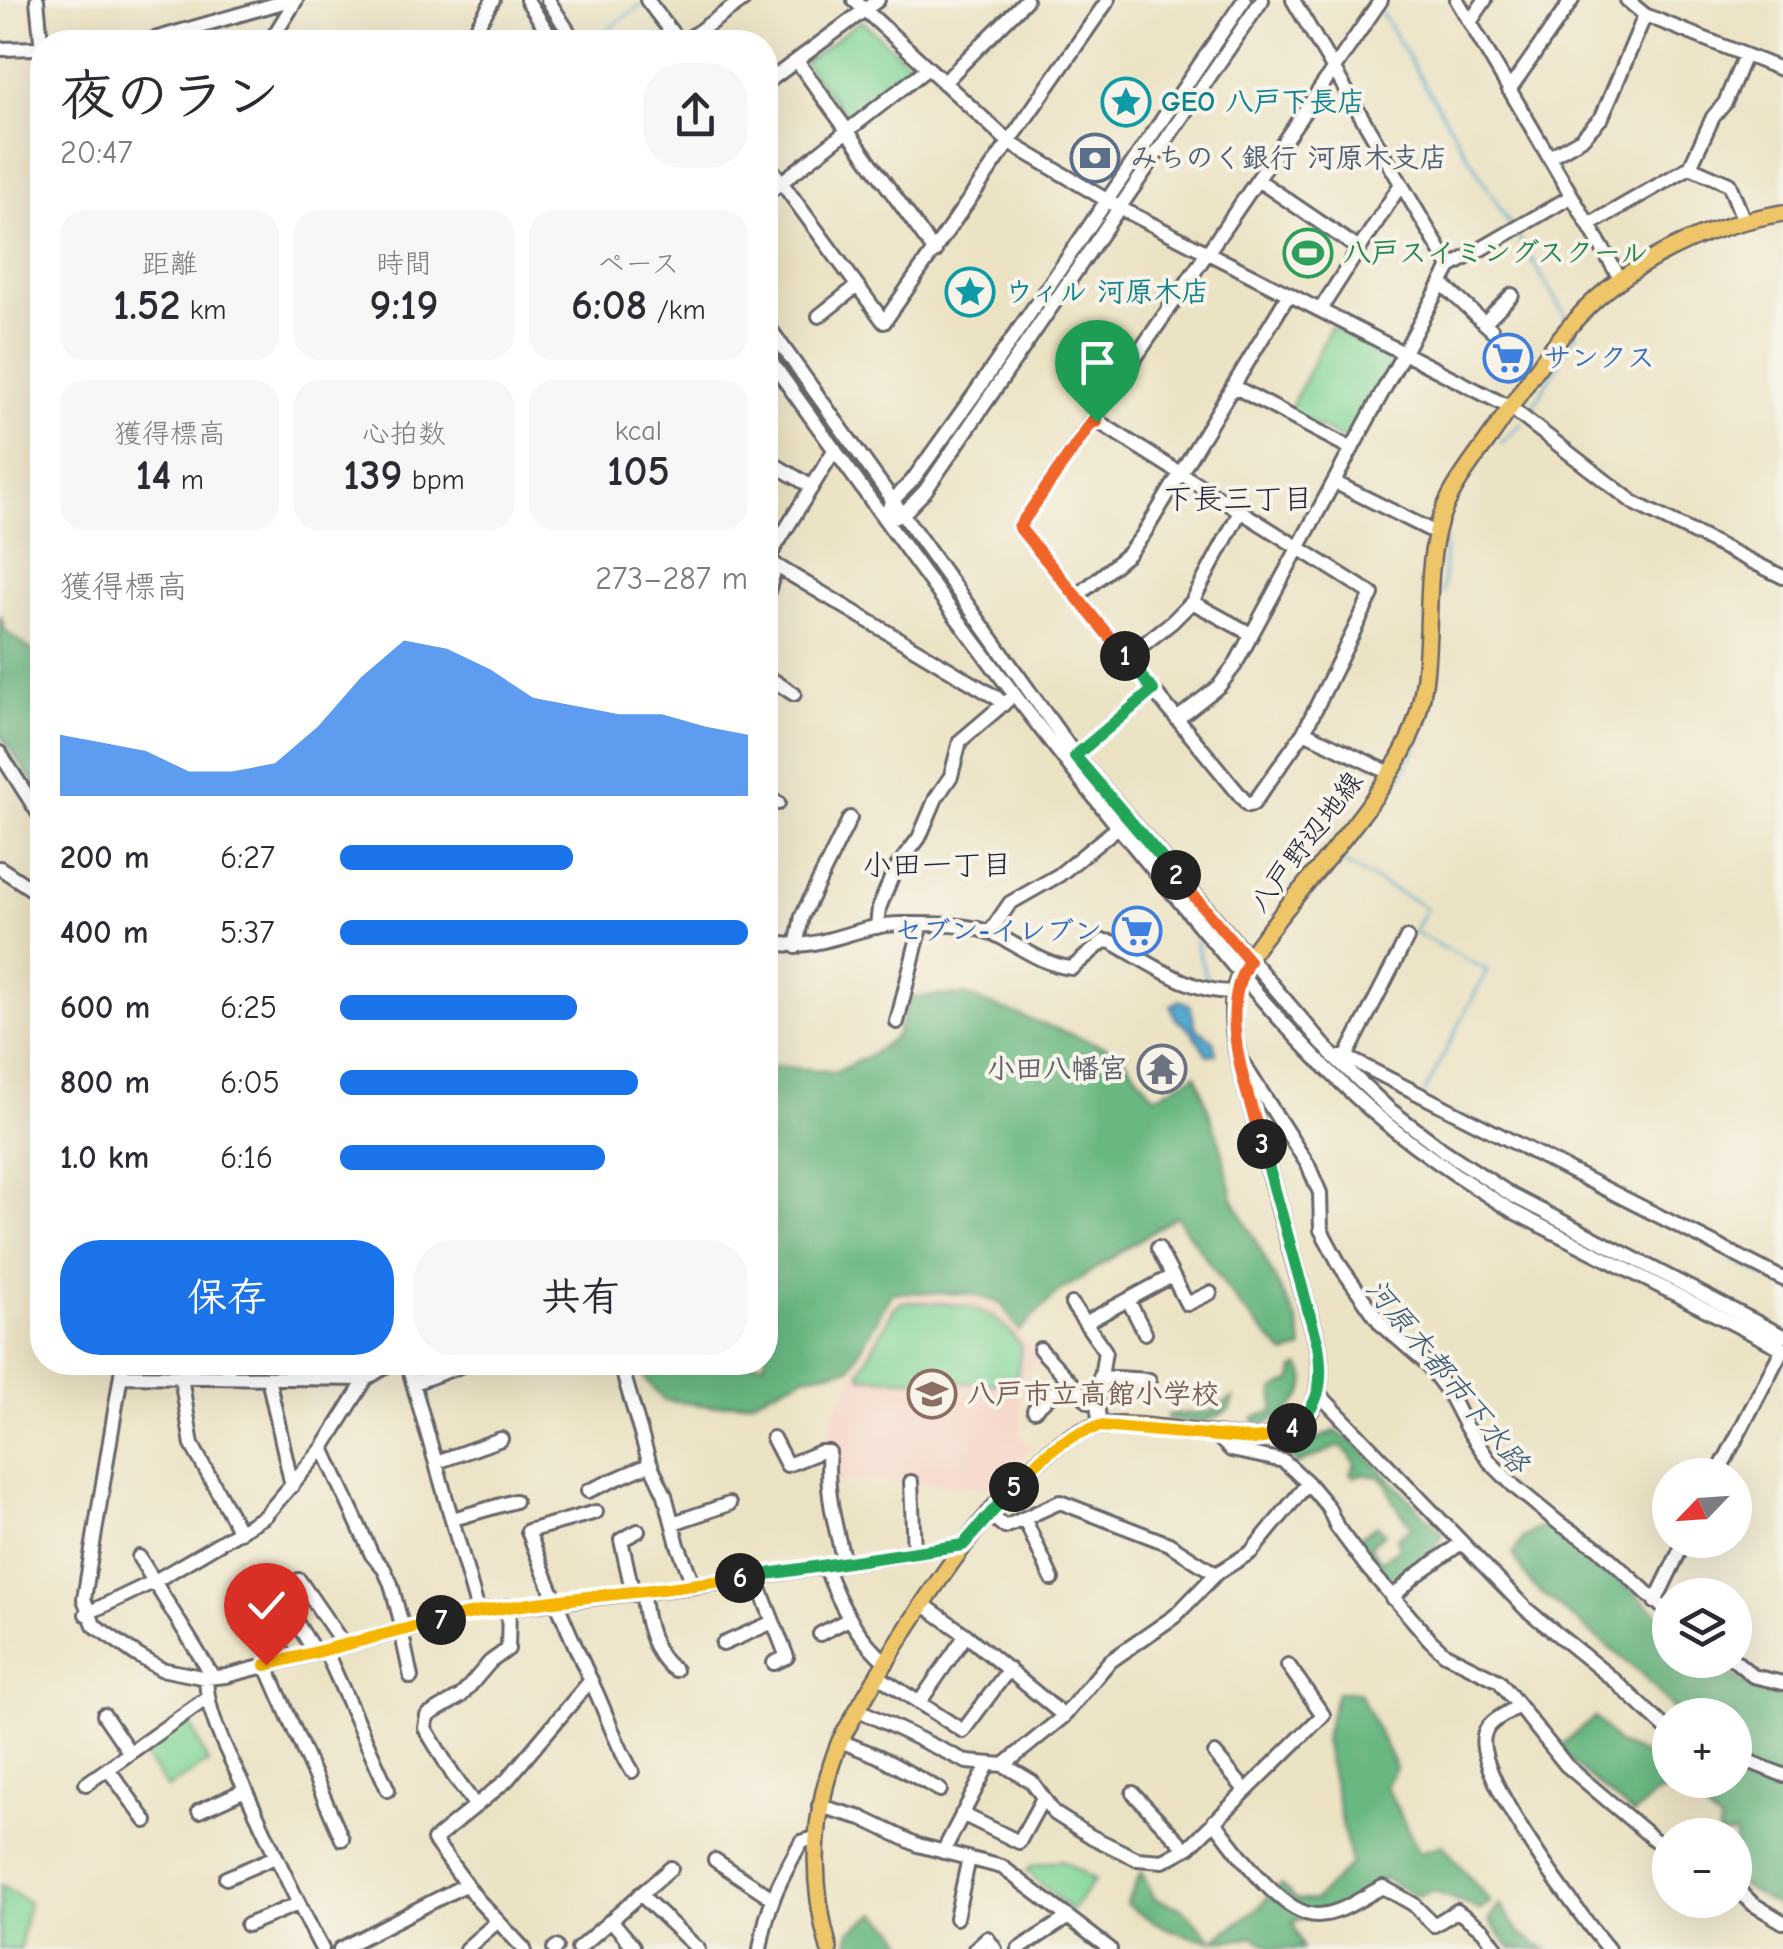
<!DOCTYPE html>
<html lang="ja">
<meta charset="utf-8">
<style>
:root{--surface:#fff;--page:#f7f7f7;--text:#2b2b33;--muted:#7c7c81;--accent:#1a73e8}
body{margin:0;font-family:"Comic Neue","Klee One",sans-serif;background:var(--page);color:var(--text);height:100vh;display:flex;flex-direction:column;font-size:38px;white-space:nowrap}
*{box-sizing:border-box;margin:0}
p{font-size:32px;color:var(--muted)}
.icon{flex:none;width:55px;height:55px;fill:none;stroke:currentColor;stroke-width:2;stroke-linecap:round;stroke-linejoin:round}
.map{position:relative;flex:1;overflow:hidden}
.drawer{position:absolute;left:30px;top:30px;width:748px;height:1345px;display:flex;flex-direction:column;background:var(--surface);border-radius:40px;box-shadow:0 10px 40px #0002}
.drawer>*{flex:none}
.needle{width:65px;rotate:245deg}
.tools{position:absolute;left:1652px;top:1458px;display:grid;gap:20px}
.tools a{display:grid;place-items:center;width:100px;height:100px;border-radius:50%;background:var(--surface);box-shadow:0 10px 40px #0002;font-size:50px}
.pin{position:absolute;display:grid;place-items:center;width:85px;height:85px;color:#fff;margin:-102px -42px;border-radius:50% 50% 50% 0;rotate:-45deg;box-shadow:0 0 10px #0007}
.pin .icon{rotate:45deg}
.km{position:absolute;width:50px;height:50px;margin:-25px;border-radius:50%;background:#222;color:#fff;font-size:28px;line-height:50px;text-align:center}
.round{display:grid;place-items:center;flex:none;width:105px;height:105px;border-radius:40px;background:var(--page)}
.summary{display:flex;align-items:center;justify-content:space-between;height:170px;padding:0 30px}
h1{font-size:55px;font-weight:700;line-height:75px}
.metrics{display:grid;grid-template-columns:repeat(3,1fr);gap:15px;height:170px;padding:10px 30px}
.metrics div{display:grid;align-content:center;border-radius:25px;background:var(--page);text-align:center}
.metrics b{font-size:42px;font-weight:700}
.metrics small{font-size:28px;font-weight:400}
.metrics p{font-size:28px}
.chart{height:280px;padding:20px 30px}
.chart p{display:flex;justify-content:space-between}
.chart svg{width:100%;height:180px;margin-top:10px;fill:var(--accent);opacity:.7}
.button{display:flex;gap:20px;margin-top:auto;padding:20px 30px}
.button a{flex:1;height:115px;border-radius:40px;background:var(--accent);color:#fff;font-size:40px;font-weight:700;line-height:115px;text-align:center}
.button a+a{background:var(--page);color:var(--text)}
ul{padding:0 30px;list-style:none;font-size:32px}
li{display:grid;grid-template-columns:160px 120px 1fr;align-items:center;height:75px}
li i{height:25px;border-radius:12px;background:var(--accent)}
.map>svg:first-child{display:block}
.built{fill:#f6d1c5}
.green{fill:#82d699;stroke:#527c6a;stroke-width:2.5}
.forest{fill:#69b781;stroke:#466c5e;stroke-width:2.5}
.water{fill:#52a9cf;stroke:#3a6685;stroke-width:2.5}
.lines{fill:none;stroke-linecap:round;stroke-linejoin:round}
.stream{stroke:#52a9cf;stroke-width:2.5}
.minor-casing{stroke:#69666b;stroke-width:18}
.major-casing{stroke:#69666b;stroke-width:20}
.minor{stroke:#fff;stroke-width:12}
.major{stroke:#eec569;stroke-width:15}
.split-1-casing{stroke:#fff;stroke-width:20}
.split-2-casing{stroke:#fff;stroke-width:20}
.split-3-casing{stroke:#fff;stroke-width:20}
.split-4-casing{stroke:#fff;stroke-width:20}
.split-5-casing{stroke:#fff;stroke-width:20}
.split-6-casing{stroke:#fff;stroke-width:20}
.split-7-casing{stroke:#fff;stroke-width:20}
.split-8-casing{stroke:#fff;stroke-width:20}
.split-1{stroke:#f0652b;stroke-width:12}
.split-2{stroke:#22a559;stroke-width:12}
.split-3{stroke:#f0652b;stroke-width:12}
.split-4{stroke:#22a559;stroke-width:12}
.split-5{stroke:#f5b400;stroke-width:12}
.split-6{stroke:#22a559;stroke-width:12}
.split-7{stroke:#f5b400;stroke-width:12}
.split-8{stroke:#f5b400;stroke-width:12}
.labels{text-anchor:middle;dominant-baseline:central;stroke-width:8;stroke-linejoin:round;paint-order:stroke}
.culture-label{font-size:28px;font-weight:bold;fill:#0d838f;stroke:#f7f3e8;text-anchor:start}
.service-label{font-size:28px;font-weight:bold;fill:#4e5e75;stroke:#f7f3e8;text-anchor:start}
.leisure-label{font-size:28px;font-weight:bold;fill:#27864d;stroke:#f7f3e8;text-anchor:start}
.shop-label{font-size:28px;font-weight:bold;fill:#366cbe;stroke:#f7f3e8;text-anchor:start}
.street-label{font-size:28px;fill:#22223b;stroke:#f7f3e8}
.worship-label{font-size:28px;font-weight:bold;fill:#5b616d;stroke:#f7f3e8;text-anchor:end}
.education-label{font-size:28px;font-weight:bold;fill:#785e54;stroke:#f7f3e8;text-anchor:start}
.neighbourhood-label{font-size:30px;fill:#22223b;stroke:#f7f3e8}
.water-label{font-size:30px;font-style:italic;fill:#355876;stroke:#f7f3e8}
</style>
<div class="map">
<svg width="1783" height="1949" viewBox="0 0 1783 1949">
<rect width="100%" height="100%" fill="#f7f3e8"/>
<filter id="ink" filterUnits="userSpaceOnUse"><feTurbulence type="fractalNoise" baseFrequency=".01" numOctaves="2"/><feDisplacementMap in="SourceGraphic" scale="20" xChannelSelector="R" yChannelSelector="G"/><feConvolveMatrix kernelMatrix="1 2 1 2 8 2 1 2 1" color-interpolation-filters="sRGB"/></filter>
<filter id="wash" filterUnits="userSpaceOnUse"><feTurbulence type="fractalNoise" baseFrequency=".0048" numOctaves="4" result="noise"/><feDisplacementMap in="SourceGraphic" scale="40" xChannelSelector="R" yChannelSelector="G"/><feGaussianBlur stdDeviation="2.25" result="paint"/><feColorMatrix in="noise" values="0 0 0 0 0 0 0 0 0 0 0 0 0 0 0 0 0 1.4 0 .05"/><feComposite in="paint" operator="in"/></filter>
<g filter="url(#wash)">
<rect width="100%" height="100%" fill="#ece3c5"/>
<path class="built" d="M901 1296 969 1298 992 1304 1042 1360 1021 1379 1020 1436 1031 1447 995 1488 916 1482 833 1481 827 1447 836 1409 892 1304Z"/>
<path class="green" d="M861 20 912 66 911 72 849 120 804 63Z
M1331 327 1395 360 1350 443 1289 411Z
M903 1302C955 1305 990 1299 1021 1347L1016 1385 862 1377 860 1372 895 1307Z
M188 1718 208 1763 167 1788 141 1752Z
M1062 1860 1095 1880 1071 1911 1027 1871 1032 1866Z
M0 1885 28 1902 20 1949H0Z"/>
<path class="forest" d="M0 614 5 631 42 658V795L0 734Z
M964 995 1119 1052 1155 1097 1196 1074 1221 1146 1233 1198 1298 1323 1303 1349 1285 1354 1242 1309 1176 1216 1056 1294 1019 1331 1001 1303 972 1294 892 1292 850 1368 805 1376 750 1401 711 1406 663 1400 633 1363 765 1362V1074L776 1066 836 1072 872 1054 896 1036 910 997Z
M1300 1366C1319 1394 1282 1420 1257 1426L1254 1418 1274 1411V1390L1292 1381 1294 1369Z
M1233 1398 1230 1409C1204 1425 1198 1424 1168 1420L1167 1415 1209 1412Z
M1335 1431 1357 1445 1443 1534 1433 1554 1395 1585 1390 1586 1356 1539 1377 1525 1385 1533 1370 1546 1381 1561 1399 1549 1397 1537 1412 1527 1392 1499 1387 1483 1379 1477 1361 1474 1354 1477 1350 1473 1355 1465 1350 1455 1340 1446 1297 1464 1287 1453Z
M1545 1524 1585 1550 1670 1624V1660H1717L1742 1683 1783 1694V1910L1735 1880V1835H1717L1721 1823 1676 1788 1653 1796 1634 1815 1573 1764 1559 1747 1595 1717 1618 1744 1656 1760 1670 1738V1780H1735V1715H1678L1643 1675 1532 1585 1513 1554 1523 1538Z
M1337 1692H1359L1396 1768 1386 1786 1419 1852 1443 1845 1490 1902 1480 1910 1434 1891 1417 1897 1384 1878 1345 1905 1293 1922 1303 1949H1273L1253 1936C1207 1949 1165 1932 1126 1904L1141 1872 1155 1899 1182 1908 1213 1941 1259 1907 1280 1884 1296 1899 1314 1901 1351 1864 1324 1740Z
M1500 1905 1520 1934 1547 1949H1511L1489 1920Z
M877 1913 898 1931 909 1949H849L850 1931Z"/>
<path class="water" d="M1180 1000 1190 1005 1196 1028 1213 1040 1216 1054 1207 1055 1192 1031 1176 1019 1171 1006Z"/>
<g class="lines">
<path class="stream" d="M1379 9 1510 225
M591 42 642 4
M1517 235 1567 319
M765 393 770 385
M1529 413 1576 334 1573 330
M1501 443 1521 424
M1443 593 1445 535
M1382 808C1418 750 1434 720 1439 650
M1365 830 1340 859 1341 862 1420 904 1426 909 1414 932 1487 970 1425 1092
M1195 941 1208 983
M1731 1260 1783 1286
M1336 1271 1363 1309"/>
</g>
</g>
<g filter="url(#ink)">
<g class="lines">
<g class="minor-casing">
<path id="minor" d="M37 0 42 50
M527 0 554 42
M548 0 575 42
M647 0 679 42
M854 0 1010 143 1120 208 1511 408 1634 503 1783 577
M1244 0 976 392 912 481 891 502 886 517 901 516 925 491 1262 0
M1293 0 1450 267
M1457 0 1621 280
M1627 0 1645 15 1783 70
M1470 22 1485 0
M144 42 290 0
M270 42 296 0
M468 42 493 0
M684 42 743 0
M0 49 40 48
M797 61 935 252
M944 83C970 54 999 29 1026 0
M765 84 878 0
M1509 90 1572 0
M1549 157 1581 139 1602 117 1645 15
M765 160 884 322 1108 0
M1690 167 1729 184 1744 221
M1258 180 1359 249
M765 195 928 68
M1589 225 1690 167 1713 117 1725 103 1745 55
M1441 283 1492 330
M1320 310 1401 184
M819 316 857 286
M765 322 1075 755 1334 1057 1389 1109 1443 1150 1513 1196 1783 1336
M1484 323 1512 295
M765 353C890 527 1014 702 1151 867 1221 951 1291 1040 1374 1113 1418 1151 1467 1183 1516 1213L1783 1349
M1233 386 1352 449
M1094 419 1372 594 1304 732 1253 804 1248 805 1019 527 1381 0
M765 459 812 487
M1334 482 1436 533
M765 559 997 698 1003 705
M767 560 835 449
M1076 597 1128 554 1143 535 1289 294
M765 602 776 565
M1192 602 1251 634
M1126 658 1172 622 1192 602 1241 510
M765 675 794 694
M1177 719 1219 686 1235 665 1450 267 1572 196
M1304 732 1390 773
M0 753 42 819
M1071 759 1153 690
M765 798 778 803
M0 868 42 896
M877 927 879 908 894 871 919 838 936 798 951 776 960 741 1007 701
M990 932 1010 903 1059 875 1118 827
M765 940C813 957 854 924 901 924 930 924 968 923 994 934 1019 945 1044 966 1072 968L1104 941 1112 942C1150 963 1189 993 1234 992
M796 947 802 916 850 818
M897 1022 921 925
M1337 1057H1346L1783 1279
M1346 1057 1407 938
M1242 1062 1308 1165 1320 1193 1321 1230 1341 1267 1381 1324 1426 1363 1448 1392 1466 1427 1490 1462 1515 1487 1560 1524 1598 1548 1670 1614
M1158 1248 1187 1304 1210 1293
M1128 1300 1145 1333
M1072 1304 1105 1351 1097 1404 1100 1426
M1085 1323 1172 1276
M1040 1349 1089 1402 1097 1404
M123 1362 84 1599 94 1625 137 1655 161 1669 206 1678 226 1676 478 1611 694 1586 963 1545
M407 1362 478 1611
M620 1362 649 1461 665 1495 678 1545 694 1586
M121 1376 366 1379
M181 1377 192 1445 240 1532
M225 1377 232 1362
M1100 1377 1149 1380
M268 1378 292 1486
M414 1383 471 1362
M1319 1394 1526 1609 1614 1680 1670 1732
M1034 1410 1067 1380
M773 1438 787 1465 820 1452H829C825 1489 835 1526 844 1562
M1219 1438 1231 1450 1284 1461 1308 1483 1328 1507 1337 1527 1366 1566 1430 1640 1445 1654 1499 1681 1566 1765 1670 1853
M323 1448 372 1555 384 1569 391 1584 403 1629
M437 1462 501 1439
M1717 1475 1783 1348
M911 1482 914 1552
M588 1491 651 1464
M596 1512 528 1531C549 1587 572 1640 597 1694 609 1721 617 1746 632 1771
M989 1514 1005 1527 1060 1502 1169 1544 1216 1574
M453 1519 515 1501
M1025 1520 1052 1579
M673 1523 729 1504
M139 1557 213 1677
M825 1565C838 1603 856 1637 887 1663
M755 1576 787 1657 774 1663
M299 1580 344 1645
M643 1593C644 1618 653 1656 675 1670
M633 1594 621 1540 638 1531
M1392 1598 1414 1577 1461 1543
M1655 1602 1685 1540
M924 1605 966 1635 1064 1716
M286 1606 315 1652
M86 1614 155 1581 265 1516 323 1448 366 1379 392 1362
M262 1616 287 1660
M401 1630 411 1677
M820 1634 849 1619
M723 1644 773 1622
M325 1650 388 1790
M1734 1660 1753 1676 1783 1683
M266 1665 342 1839
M878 1676 963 1731 1009 1669
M206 1678C207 1716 228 1753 244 1787 269 1842 294 1896 322 1949
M919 1703 966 1635
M1518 1706C1507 1714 1487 1721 1484 1736 1474 1776 1580 1915 1608 1949
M857 1709 967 1762 1004 1765 1064 1716 1109 1662 1175 1616 1216 1574 1251 1552 1308 1483
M104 1715 130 1753
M840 1741 878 1756 940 1790
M1215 1754 1245 1790
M1735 1756 1783 1775
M1004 1765 1032 1782 1054 1813 1092 1837 1137 1859 1163 1861 1189 1847 1323 1715 1288 1665
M108 1769 146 1821
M86 1784 207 1698
M1133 1793 1186 1849
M476 1806 453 1775 425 1728 427 1716 461 1696 490 1662 508 1649 509 1606
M819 1806 862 1818 918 1845 1002 1867 1110 1949
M199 1811 245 1790
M962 1814 1019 1842 1043 1798
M1214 1821C1235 1848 1281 1916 1318 1915 1343 1914 1361 1897 1383 1887L1413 1904 1434 1925 1457 1911 1483 1930 1497 1949
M943 1852 988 1765
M715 1860 772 1898
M226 1878 275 1857
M1735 1887 1753 1904 1783 1922
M640 1894 698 1949
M956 1918 969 1858
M611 1920 633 1946
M247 1925 298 1904
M340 1949 465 1885
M466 1949 498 1921
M524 1949 477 1899 434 1840 507 1780 591 1680
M554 1949 556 1947
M578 1949 671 1868
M760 1949C768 1902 779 1883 801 1842L815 1838
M975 1949 987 1938 995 1949
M1019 1949 1067 1918"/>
</g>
<g class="major-casing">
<path id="major" d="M829 1949C809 1877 812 1810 840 1741 882 1665 1011 1445 1095 1427 1132 1419 1211 1437 1254 1439 1313 1431 1326 1399 1318 1345 1298 1275 1278 1204 1259 1134 1248 1091 1228 1039 1234 993 1238 966 1264 937 1280 916 1320 865 1383 797 1409 739 1438 674 1421 598 1437 531 1445 494 1472 463 1493 433 1520 394 1546 352 1578 317 1630 261 1708 225 1783 213"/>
</g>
<use href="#minor" class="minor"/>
<use href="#major" class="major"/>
</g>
</g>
<g class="lines" filter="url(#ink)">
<g class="split-1-casing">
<path id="split-1" d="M1097 422 1094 419 1019 527 1125 656"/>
</g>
<g class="split-2-casing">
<path id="split-2" d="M1125 656 1153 690 1075 756 1176 875"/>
</g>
<g class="split-3-casing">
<path id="split-3" d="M1176 875 1249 961C1216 1014 1247 1089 1262 1144"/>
</g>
<g class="split-4-casing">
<path id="split-4" d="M1262 1144 1318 1345C1323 1379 1322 1406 1292 1428"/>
</g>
<g class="split-5-casing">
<path id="split-5" d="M1014 1487C1039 1458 1063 1436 1100 1426L1254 1439 1276 1436 1292 1428"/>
</g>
<g class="split-6-casing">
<path id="split-6" d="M740 1578 963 1545 1014 1487"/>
</g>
<g class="split-7-casing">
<path id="split-7" d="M441 1620C539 1597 641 1595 740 1578"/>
</g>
<g class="split-8-casing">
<path id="split-8" d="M266 1665 441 1620"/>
</g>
<use href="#split-1" class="split-1"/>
<use href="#split-2" class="split-2"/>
<use href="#split-3" class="split-3"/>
<use href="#split-4" class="split-4"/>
<use href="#split-5" class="split-5"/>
<use href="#split-6" class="split-6"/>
<use href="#split-7" class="split-7"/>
<use href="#split-8" class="split-8"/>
</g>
<defs>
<g id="sight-ring" transform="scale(2.5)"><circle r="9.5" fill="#f7f3e8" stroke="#0f9aa8" stroke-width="1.5"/><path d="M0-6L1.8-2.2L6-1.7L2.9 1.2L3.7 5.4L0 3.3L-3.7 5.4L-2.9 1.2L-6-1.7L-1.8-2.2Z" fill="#0f9aa8"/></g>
<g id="bank-ring" transform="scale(2.5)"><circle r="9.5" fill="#f7f3e8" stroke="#5c6f8a" stroke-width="1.5"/><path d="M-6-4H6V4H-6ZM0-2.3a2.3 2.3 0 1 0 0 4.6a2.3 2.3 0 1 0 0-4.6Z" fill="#5c6f8a"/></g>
<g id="stadium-ring" transform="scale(2.5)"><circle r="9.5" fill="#f7f3e8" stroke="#2e9e5b" stroke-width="1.5"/><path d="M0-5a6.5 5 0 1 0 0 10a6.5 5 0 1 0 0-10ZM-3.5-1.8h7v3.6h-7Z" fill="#2e9e5b"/></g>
<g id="supermarket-ring" transform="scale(2.5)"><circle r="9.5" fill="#f7f3e8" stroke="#3f7fe0" stroke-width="1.5"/><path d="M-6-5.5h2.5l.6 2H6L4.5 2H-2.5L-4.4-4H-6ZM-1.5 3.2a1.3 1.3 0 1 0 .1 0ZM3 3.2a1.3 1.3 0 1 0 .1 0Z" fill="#3f7fe0"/></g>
<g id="temple-ring" transform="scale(2.5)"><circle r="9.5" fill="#f7f3e8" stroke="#6b7280" stroke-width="1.5"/><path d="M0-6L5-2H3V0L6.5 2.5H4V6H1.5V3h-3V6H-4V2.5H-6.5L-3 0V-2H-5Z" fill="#6b7280"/></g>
<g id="school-ring" transform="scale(2.5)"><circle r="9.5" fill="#f7f3e8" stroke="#8d6e63" stroke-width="1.5"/><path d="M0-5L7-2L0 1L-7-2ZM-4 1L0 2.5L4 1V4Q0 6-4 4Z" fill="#8d6e63"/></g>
</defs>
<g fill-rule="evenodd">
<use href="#sight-ring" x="1126" y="102"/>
<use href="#bank-ring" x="1095" y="158"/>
<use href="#stadium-ring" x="1308" y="253"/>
<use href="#sight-ring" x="970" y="292"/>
<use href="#supermarket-ring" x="1508" y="358"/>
<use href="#supermarket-ring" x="1137" y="931"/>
<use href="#temple-ring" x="1162" y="1069"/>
<use href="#school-ring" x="932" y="1394"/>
</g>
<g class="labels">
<g class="culture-label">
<text x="1161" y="102">GEO 八戸下長店</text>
<text x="1005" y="292">ウィル 河原木店</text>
</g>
<g class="service-label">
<text x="1130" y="158">みちのく銀行 河原木支店</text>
</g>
<g class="leisure-label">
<text x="1343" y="253">八戸スイミングスクール</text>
</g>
<g class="shop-label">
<text x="1543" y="358">サンクス</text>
<text x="1102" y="931" text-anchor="end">セブン-イレブン</text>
</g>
<g class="street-label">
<text transform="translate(1306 842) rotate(-53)">八戸野辺地線</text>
</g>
<g class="worship-label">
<text x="1127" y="1069">小田八幡宮</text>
</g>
<g class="education-label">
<text x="967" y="1394">八戸市立高館小学校</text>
</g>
<g class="neighbourhood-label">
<text x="1238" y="499">下長三丁目</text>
<text x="937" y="865">小田一丁目</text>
</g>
<g class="water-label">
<text transform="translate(1447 1376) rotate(51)">河原木都市下水路</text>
</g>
</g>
</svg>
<div class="tools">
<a><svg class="needle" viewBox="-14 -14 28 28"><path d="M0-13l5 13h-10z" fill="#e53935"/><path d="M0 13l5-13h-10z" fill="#7c7c81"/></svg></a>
<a><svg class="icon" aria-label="layers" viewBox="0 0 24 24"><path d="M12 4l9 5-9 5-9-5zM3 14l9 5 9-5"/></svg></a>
<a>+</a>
<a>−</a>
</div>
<div class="pin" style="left:1097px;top:422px;background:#1e9e55"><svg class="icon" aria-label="arrive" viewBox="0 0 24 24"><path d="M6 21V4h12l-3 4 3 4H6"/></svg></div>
<div class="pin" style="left:266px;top:1665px;background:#d93025"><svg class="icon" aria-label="check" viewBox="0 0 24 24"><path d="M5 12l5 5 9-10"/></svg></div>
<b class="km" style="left:1125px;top:656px">1</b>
<b class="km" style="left:1176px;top:875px">2</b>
<b class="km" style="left:1262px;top:1144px">3</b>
<b class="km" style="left:1292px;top:1428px">4</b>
<b class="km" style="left:1014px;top:1487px">5</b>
<b class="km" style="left:740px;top:1578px">6</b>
<b class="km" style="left:441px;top:1620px">7</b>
<section class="drawer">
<div class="summary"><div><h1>夜のラン</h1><p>20:47</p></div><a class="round"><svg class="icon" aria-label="share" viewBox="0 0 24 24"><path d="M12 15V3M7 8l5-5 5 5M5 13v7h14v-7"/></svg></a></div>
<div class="metrics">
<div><p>距離</p><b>1.52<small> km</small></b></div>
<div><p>時間</p><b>9:19</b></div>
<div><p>ペース</p><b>6:08<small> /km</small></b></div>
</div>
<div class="metrics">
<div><p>獲得標高</p><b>14<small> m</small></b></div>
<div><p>心拍数</p><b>139<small> bpm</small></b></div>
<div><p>kcal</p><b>105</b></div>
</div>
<div class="chart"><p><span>獲得標高</span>273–287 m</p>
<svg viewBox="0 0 160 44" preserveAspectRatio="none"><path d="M0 44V29L10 31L20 33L30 38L40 38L50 36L60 27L70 15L80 6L90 8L100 13L110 20L120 22L130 24L140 24L150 27L160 29V44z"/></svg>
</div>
<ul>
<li><b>200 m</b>6:27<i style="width:57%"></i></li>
<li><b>400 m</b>5:37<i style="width:100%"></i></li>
<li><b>600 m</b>6:25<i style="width:58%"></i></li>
<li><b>800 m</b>6:05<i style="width:73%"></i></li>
<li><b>1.0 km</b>6:16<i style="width:65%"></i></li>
</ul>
<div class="button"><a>保存</a><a>共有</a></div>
</section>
</div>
